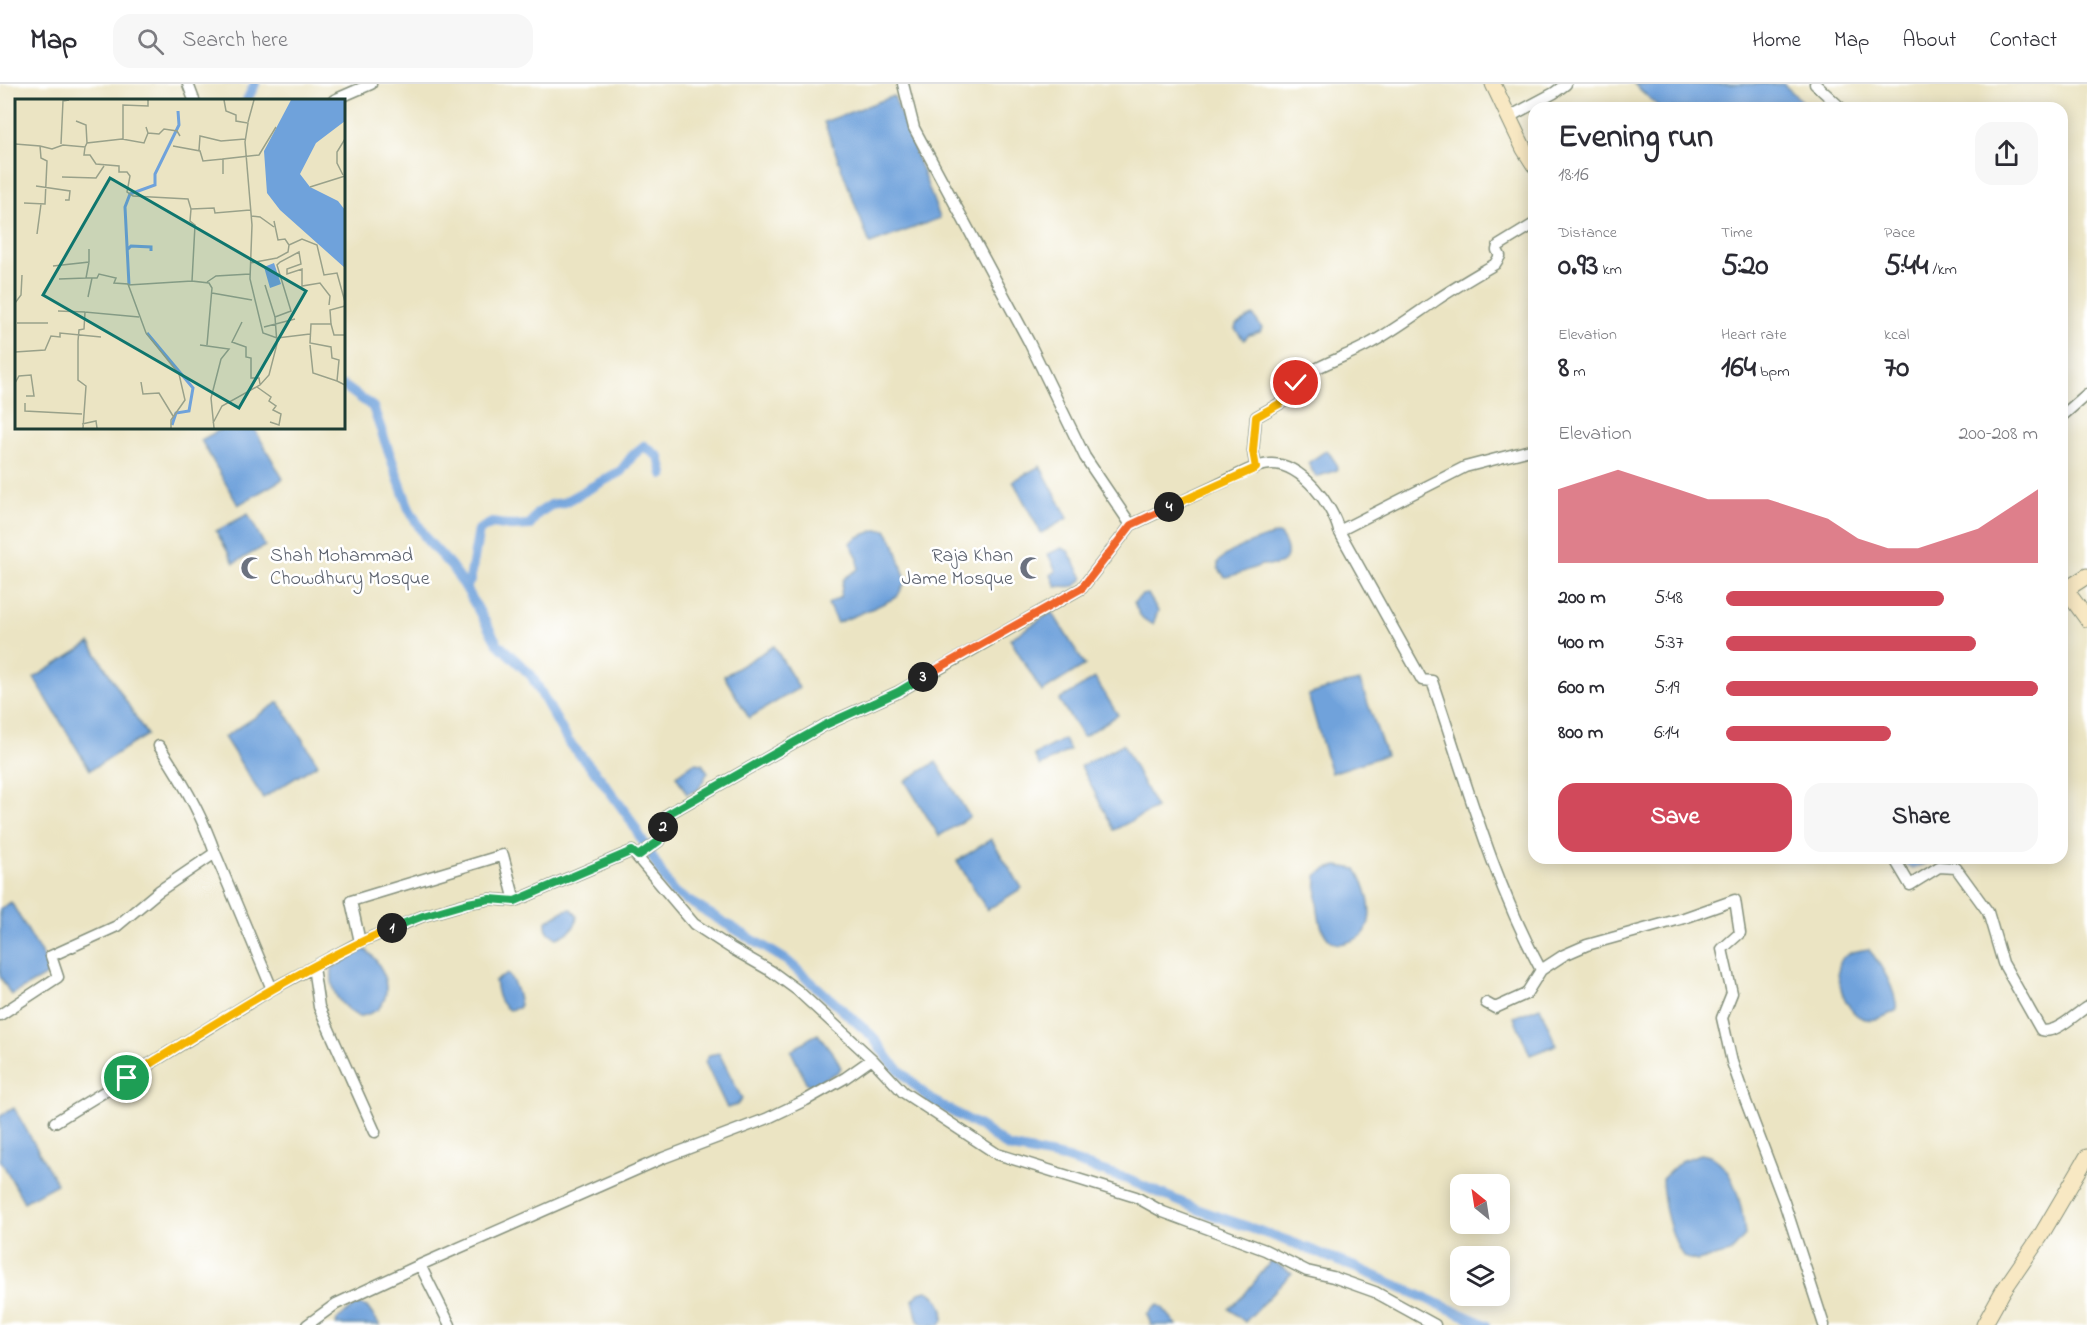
<!DOCTYPE html>
<meta charset="utf-8">
<style>
:root{--surface:#fff;--page:#f7f7f7;--text:#2b2b33;--muted:#7c7c81;--line:#e1e1e2;--accent:#d1495b}
body{margin:0;font-family:"Indie Flower",sans-serif;background:var(--page);color:var(--text);height:100vh;display:flex;flex-direction:column;font-size:22px;white-space:nowrap}
*{box-sizing:border-box;margin:0}
p{font-size:20px;color:var(--muted)}
.icon{flex:none;width:33px;height:33px;fill:none;stroke:currentColor;stroke-width:2;stroke-linecap:round;stroke-linejoin:round}
.map{position:relative;flex:1;overflow:hidden}
.drawer{position:absolute;left:1528px;top:18px;width:540px;height:762px;display:flex;flex-direction:column;background:var(--surface);border-radius:18px;box-shadow:0 3px 15px #0003}
.drawer>*{flex:none}
.needle{width:39px;rotate:330deg}
.tools{position:absolute;left:1450px;top:1090px;display:grid;gap:12px}
.tools a{display:grid;place-items:center;width:60px;height:60px;border-radius:12px;background:var(--surface);box-shadow:0 3px 15px #0003;font-size:30px}
.pin{position:absolute;display:grid;place-items:center;width:51px;height:51px;color:#fff;margin:-26px;border:3px solid #fff;border-radius:50%;box-shadow:0 2px 6px #0007}
.km{position:absolute;width:30px;height:30px;margin:-15px;border-radius:50%;background:#222;color:#fff;font-size:16px;line-height:30px;text-align:center}
.round{display:grid;place-items:center;flex:none;width:63px;height:63px;border-radius:18px;background:var(--page)}
.head{display:flex;align-items:center;justify-content:space-between;height:102px;padding:0 30px}
h1{font-size:33px;font-weight:700;line-height:45px}
.metrics{display:grid;grid-template-columns:repeat(3,1fr);gap:9px;height:102px;padding:6px 30px}
.metrics div{display:grid;align-content:center}
.metrics b{font-size:30px;font-weight:700}
.metrics small{font-size:16px;font-weight:400}
.metrics p{font-size:16px}
.chart{height:168px;padding:12px 30px}
.chart p{display:flex;justify-content:space-between}
.chart svg{width:100%;height:108px;margin-top:6px;fill:var(--accent);opacity:.7}
.button{display:flex;gap:12px;margin-top:auto;padding:12px 30px}
.button a{flex:1;height:69px;border-radius:18px;background:var(--accent);color:#fff;font-size:24px;font-weight:700;line-height:69px;text-align:center}
.button a+a{background:var(--page);color:var(--text)}
ul{padding:0 30px;list-style:none;font-size:20px}
li{display:grid;grid-template-columns:96px 72px 1fr;align-items:center;height:45px}
li i{height:15px;border-radius:8px;background:var(--accent)}
header{display:flex;align-items:center;gap:36px;box-sizing:border-box;height:84px;padding:0 30px;background:var(--surface);border-bottom:2px solid var(--line)}
header strong{font-size:28px}
nav{display:flex;gap:33px;margin-inline-start:auto;font-size:21px}
.search{width:420px;height:54px;background:var(--page);display:flex;align-items:center;gap:15px;box-sizing:border-box;padding:0 21px;border-radius:18px;color:var(--muted);font-size:22px}
.map>svg:first-child{display:block}
.water{fill:#6fa2db;stroke:#477088;stroke-width:1.5}
.lines{fill:none;stroke-linecap:round;stroke-linejoin:round}
.canal{stroke:#6fa2db;stroke-width:10}
.street-casing{stroke:#85907c;stroke-width:13}
.secondary-casing{stroke:#85907c;stroke-width:17}
.street{stroke:#fff;stroke-width:10}
.secondary{stroke:#f8e8c3;stroke-width:15}
.split-1-casing{stroke:#fff;stroke-width:12}
.split-2-casing{stroke:#fff;stroke-width:12}
.split-3-casing{stroke:#fff;stroke-width:12}
.split-4-casing{stroke:#fff;stroke-width:12}
.split-5-casing{stroke:#fff;stroke-width:12}
.split-1{stroke:#f5b400;stroke-width:8}
.split-2{stroke:#22a559;stroke-width:8}
.split-3{stroke:#22a559;stroke-width:8}
.split-4{stroke:#f0652b;stroke-width:8}
.split-5{stroke:#f5b400;stroke-width:8}
.labels{text-anchor:middle;dominant-baseline:central;stroke-width:5;stroke-linejoin:round;paint-order:stroke}
.worship-label{font-size:20px;fill:#5b616d;stroke:#fff;text-anchor:start}
.inset-river{fill:none;stroke:#6fa2db;stroke-width:3}
.inset-road{fill:none;stroke:#99a18a;stroke-width:1.5}
.view{fill:#0f766e;fill-opacity:0.15;stroke:#0f766e;stroke-width:3}
.inset-edge{fill:none;stroke:#1f3d34;stroke-width:3}
</style>
<header>
<strong>Map</strong>
<div class="search"><svg class="icon" aria-label="search" viewBox="0 0 24 24"><circle cx="10" cy="10" r="6"/><path d="M15 15l6 6"/></svg>Search here</div>
<nav><a>Home</a><a>Map</a><a>About</a><a>Contact</a></nav>
</header>
<div class="map">
<svg width="2087" height="1241" viewBox="0 0 2087 1241">
<rect width="100%" height="100%" fill="#fff"/>
<filter id="ink" filterUnits="userSpaceOnUse"><feTurbulence type="fractalNoise" baseFrequency=".0167" numOctaves="2"/><feDisplacementMap in="SourceGraphic" scale="12" xChannelSelector="R" yChannelSelector="G"/><feConvolveMatrix kernelMatrix="1 2 1 2 8 2 1 2 1" color-interpolation-filters="sRGB"/></filter>
<filter id="wash" filterUnits="userSpaceOnUse"><feTurbulence type="fractalNoise" baseFrequency=".008" numOctaves="4" result="noise"/><feDisplacementMap in="SourceGraphic" scale="24" xChannelSelector="R" yChannelSelector="G"/><feGaussianBlur stdDeviation="1.35" result="paint"/><feColorMatrix in="noise" values="0 0 0 0 0 0 0 0 0 0 0 0 0 0 0 0 0 1.4 0 .05"/><feComposite in="paint" operator="in"/></filter>
<g filter="url(#wash)">
<rect width="100%" height="100%" fill="#ebe4c3"/>
<path class="water" d="M1634 0H1783L1810 24H1660Z
M894 12 940 134 870 160 824 38Z
M1253 231 1262 244 1260 248 1249 251 1244 256 1235 245 1236 241Z
M223 344H254L283 395 238 421 201 356Z
M1327 366 1336 379 1337 386 1316 393 1308 379Z
M1040 382 1068 434 1041 449 1013 397Z
M248 430 265 462 234 479 216 447Z
M876 446H886L895 461 906 497 897 513 876 523 837 539 828 520 840 513C846 491 836 500 858 485V474L850 459 858 453Z
M1279 450C1287 459 1294 477 1276 481 1272 482 1267 480 1262 481 1249 485 1239 491 1225 493L1218 484V478C1229 466 1262 453 1279 450Z
M1062 464 1068 467 1083 494C1073 508 1069 500 1056 503L1051 491 1056 487 1048 470Z
M1148 510 1158 527 1153 540C1141 536 1138 529 1134 518L1142 511Z
M1052 528 1085 581 1042 608 1010 555Z
M90 559 147 651 90 686 34 594Z
M774 562 799 604 749 634 724 592Z
M1095 594 1118 631 1083 653 1059 616Z
M1360 597 1386 671 1331 689 1308 611 1340 601Z
M279 618 318 680 263 714 224 653Z
M1064 655 1070 666 1040 682 1034 671Z
M1123 660 1156 724 1114 746 1081 682Z
M936 678 970 733 939 752 905 697Z
M694 679 702 680 708 688 698 706 687 710 676 692Z
M991 755 1022 804 987 826 957 777Z
M1903 774H1937L1913 785 1906 781Z
M1337 782 1356 785C1366 801 1376 830 1365 848 1362 854 1352 857 1345 859 1315 867 1316 809 1317 791L1327 785Z
M11 818 52 888 11 911 0 892V825Z
M572 825 577 832C576 845 569 849 557 854 550 850 545 847 546 838L565 826Z
M364 865C382 876 395 908 378 925 374 929 364 931 359 933 339 921 330 909 332 884Z
M1869 865C1882 883 1895 903 1897 926 1888 931 1873 939 1862 934 1845 928 1828 883 1846 871 1852 867 1862 866 1869 865Z
M507 890C515 896 518 910 520 921L518 924 509 926C498 919 497 910 495 897Z
M1540 923 1556 961 1530 971 1514 933Z
M818 950 835 972 841 984 838 988 811 1002 806 998 791 967 810 954Z
M719 969 742 1015 737 1021 727 1024 705 978 709 971Z
M14 1024 57 1100 24 1118 0 1075V1032Z
M1701 1070C1734 1073 1743 1125 1745 1152L1730 1169 1697 1177 1683 1173C1670 1149 1663 1123 1662 1095L1681 1077Z
M1271 1177 1292 1189 1245 1238 1229 1225 1244 1211Z
M927 1207C939 1212 949 1230 940 1241H925L918 1237 913 1216 919 1209Z
M357 1220 367 1223 380 1241H336L337 1236Z
M1158 1221 1162 1223 1177 1241H1151L1147 1230Z"/>
<g class="lines">
<path class="canal" d="M247 16 255 0
M344 302 373 323 409 425 427 456 451 482 466 504 497 559 531 591 568 657 601 695 628 732 672 807 786 876 872 952 891 978 931 1016 981 1043 1008 1063 1064 1074 1124 1094 1202 1127 1288 1157 1357 1184 1486 1241
M466 504 470 496 479 446 492 439 511 442 530 441 537 430 551 421 563 419 621 387 633 371 644 362 659 373 663 390"/>
</g>
</g>
<g filter="url(#ink)">
<g class="lines">
<g class="street-casing">
<path id="street" d="M188 0 194 16
M903 0 914 44 1029 258 1085 373 1131 441C1160 427 1190 414 1219 400 1235 393 1253 381 1271 380 1301 379 1333 421 1339 447L1422 596 1432 597C1465 694 1492 795 1541 886
M1815 0 1841 24
M334 16 371 0
M1509 33 1554 9 1566 0
M2062 332 2087 310
M1256 384 1253 367 1256 333 1295 311 1297 306 1296 299C1316 280 1345 274 1369 260 1393 247 1413 232 1435 217 1454 204 1475 192 1495 180L1500 172 1497 166 1498 162 1534 140
M1339 447 1465 383 1534 365
M215 769 272 905 360 858 351 817 503 771 515 817 632 767 694 840 731 864 771 887 797 906 872 975 903 1008 997 1070 1136 1113 1163 1128 1265 1166 1307 1187 1333 1193 1375 1208 1435 1241
M638 772 659 757 668 730 825 641 898 608 1082 504 1131 441
M1894 774 1910 801 1939 783 1956 784 1988 828 2003 879 2041 946C2055 951 2075 930 2087 923
M360 858 423 832 468 819 490 815 515 817
M313 883 319 923 375 1048
M1486 919 1495 924 1526 910 1541 886 1564 871 1587 861 1684 834 1735 816 1740 849 1722 865 1732 909 1722 934 1732 978 1746 1018 1784 1118 1824 1241
M0 931 58 893 51 872 117 842 159 807 215 769C202 731 182 696 159 662
M55 1038 272 905
M307 1241 336 1220 420 1181
M450 1241 420 1181 663 1074 766 1035 806 1016 845 994 872 975"/>
</g>
<g class="secondary-casing">
<path id="secondary" d="M1493 0 1524 65 1534 81
M2066 506 2087 535
M2062 508 2087 492
M1984 1241 2003 1207 2040 1153 2087 1073"/>
</g>
<use href="#street" class="street"/>
<use href="#secondary" class="secondary"/>
</g>
</g>
<g class="lines" filter="url(#ink)">
<g class="split-1-casing">
<path id="split-1" d="M127 994C213 941 298 885 392 844"/>
</g>
<g class="split-2-casing">
<path id="split-2" d="M392 844 423 832 468 819 490 815 515 817 632 767 638 772 659 757 663 743"/>
</g>
<g class="split-3-casing">
<path id="split-3" d="M663 743 668 730 825 641 898 608 923 593"/>
</g>
<g class="split-4-casing">
<path id="split-4" d="M923 593 1082 504 1131 441 1169 423"/>
</g>
<g class="split-5-casing">
<path id="split-5" d="M1169 423 1256 384 1253 367 1256 333 1295 311 1297 306 1296 299"/>
</g>
<use href="#split-1" class="split-1"/>
<use href="#split-2" class="split-2"/>
<use href="#split-3" class="split-3"/>
<use href="#split-4" class="split-4"/>
<use href="#split-5" class="split-5"/>
</g>
<defs>
<g id="mosque-bare" transform="scale(1.8)"><path d="M3.5-4.9A6 6 0 1 0 3.5 4.9A5 5 0 1 1 3.5-4.9Z" fill="#6b7280" stroke="#fff" stroke-width="2.5" paint-order="stroke"/></g>
</defs>
<g fill-rule="evenodd">
<use href="#mosque-bare" x="252" y="484"/>
<use href="#mosque-bare" x="1031" y="484"/>
</g>
<g class="labels">
<g class="worship-label">
<text x="270" y="472">Shah Mohammad<tspan x="270" dy="23">Chowdhury Mosque</tspan></text>
<text x="1013" y="472" text-anchor="end">Raja Khan<tspan x="1013" dy="23">Jame Mosque</tspan></text>
</g>
</g>
<g transform="translate(15 15)">
<rect width="330" height="330" fill="#ebe4c3"/>
<path d="M276 1H330V22L301 44 285 75 295 88 323 102 330 111V169L265 111 252 94 249 52ZM259 164 266 185 255 189 249 168Z" fill="#6fa2db"/>
<path class="inset-river" d="M112 151 116 147 136 148V152M114 186 110 108 115 95 140 86V75L164 26 163 12M132 234 178 289 174 312 161 314 157 326"/>
<path class="inset-road" d="M209 1 211 12 221 16V22L233 24 230 43 237 126 235 180 248 234 262 239 295 235M61 22 71 26 72 44M233 23 239 1M131 28 133 34 144 35 149 30 162 32 165 37M108 40V6L133 7V1M0 45 25 47 26 59 32 62 30 105 9 104M46 45 48 2 54 1M25 47 37 50 48 46 70 48 72 44 107 40 129 44 133 34M158 47 185 52 188 62 208 60M70 48 69 56H75L81 65 104 67V73H112L115 77 112 93 118 97 173 100 176 110 199 109 200 114 235 111M184 51 185 37 206 42 230 40M208 75V60L244 56 261 28M328 76 322 64V53L330 40M47 78 81 79 89 67M21 87 55 92 54 101H50M295 88 330 77M176 110 175 122 180 126 177 182 194 184 197 189 192 246M236 117 245 118 259 128M259 122 263 141 270 140 274 146 287 140 302 146 309 176 322 174 330 203M22 135 26 105M74 163 71 179H82L84 175 101 179 99 184 113 185 131 234 164 275 170 301 156 321V329M235 164 262 159 273 153 274 146M38 167 74 163V150M44 180 71 179M192 183 201 177 235 175M113 186 177 182M250 186 260 218M197 194 237 201M73 198 77 179M0 204 6 196 7 176M330 207 315 211 316 225H296L295 244 316 248 317 259 324 261 322 282 330 286M43 212 70 213M227 223 217 243 231 248V258L236 259V279H244L245 285M2 224H33M316 225 319 236H330M249 228 280 220M185 246 214 250 206 260 196 299 199 329M295 246 298 274 322 282M0 253 30 251 36 237 45 238V234L86 238M126 283 128 295 144 294 158 317M0 284 4 277 16 276 19 297H11M242 288 256 298 254 302 261 307 258 311 266 315 264 326 255 323M10 304V312L67 315M198 324 207 307 245 286 254 276 262 245 260 218 276 212 262 166 265 163 284 153 286 165 272 170V175L287 170V187L305 184 315 197 314 206M67 325 81 322 82 329M68 329 71 287 63 281V242L64 231 69 230 70 213 124 218"/>
<path class="view" d="M95 79 291 192 224 309 28 196Z"/>
<rect width="330" height="330" class="inset-edge"/>
</g>
</svg>
<div class="tools">
<a><svg class="needle" viewBox="-14 -14 28 28"><path d="M0-13l5 13h-10z" fill="#e53935"/><path d="M0 13l5-13h-10z" fill="#7c7c81"/></svg></a>
<a><svg class="icon" aria-label="layers" viewBox="0 0 24 24"><path d="M12 4l9 5-9 5-9-5zM3 14l9 5 9-5"/></svg></a>
</div>
<div class="pin" style="left:127px;top:994px;background:#1e9e55"><svg class="icon" aria-label="arrive" viewBox="0 0 24 24"><path d="M6 21V4h12l-3 4 3 4H6"/></svg></div>
<div class="pin" style="left:1296px;top:299px;background:#d93025"><svg class="icon" aria-label="check" viewBox="0 0 24 24"><path d="M5 12l5 5 9-10"/></svg></div>
<b class="km" style="left:392px;top:844px">1</b>
<b class="km" style="left:663px;top:743px">2</b>
<b class="km" style="left:923px;top:593px">3</b>
<b class="km" style="left:1169px;top:423px">4</b>
<section class="drawer">
<div class="head"><div><h1>Evening run</h1><p>18:16</p></div><a class="round"><svg class="icon" aria-label="share" viewBox="0 0 24 24"><path d="M12 15V3M7 8l5-5 5 5M5 13v7h14v-7"/></svg></a></div>
<div class="metrics">
<div><p>Distance</p><b>0.93<small> km</small></b></div>
<div><p>Time</p><b>5:20</b></div>
<div><p>Pace</p><b>5:44<small> /km</small></b></div>
</div>
<div class="metrics">
<div><p>Elevation</p><b>8<small> m</small></b></div>
<div><p>Heart rate</p><b>164<small> bpm</small></b></div>
<div><p>kcal</p><b>70</b></div>
</div>
<div class="chart"><p><span>Elevation</span>200–208 m</p>
<svg viewBox="0 0 160 44" preserveAspectRatio="none"><path d="M0 44V14L10 10L20 6L30 10L40 14L50 18L60 18L70 18L80 22L90 26L100 34L110 38L120 38L130 34L140 30L150 22L160 14V44z"/></svg>
</div>
<ul>
<li><b>200 m</b>5:48<i style="width:70%"></i></li>
<li><b>400 m</b>5:37<i style="width:80%"></i></li>
<li><b>600 m</b>5:19<i style="width:100%"></i></li>
<li><b>800 m</b>6:14<i style="width:53%"></i></li>
</ul>
<div class="button"><a>Save</a><a>Share</a></div>
</section>
</div>
